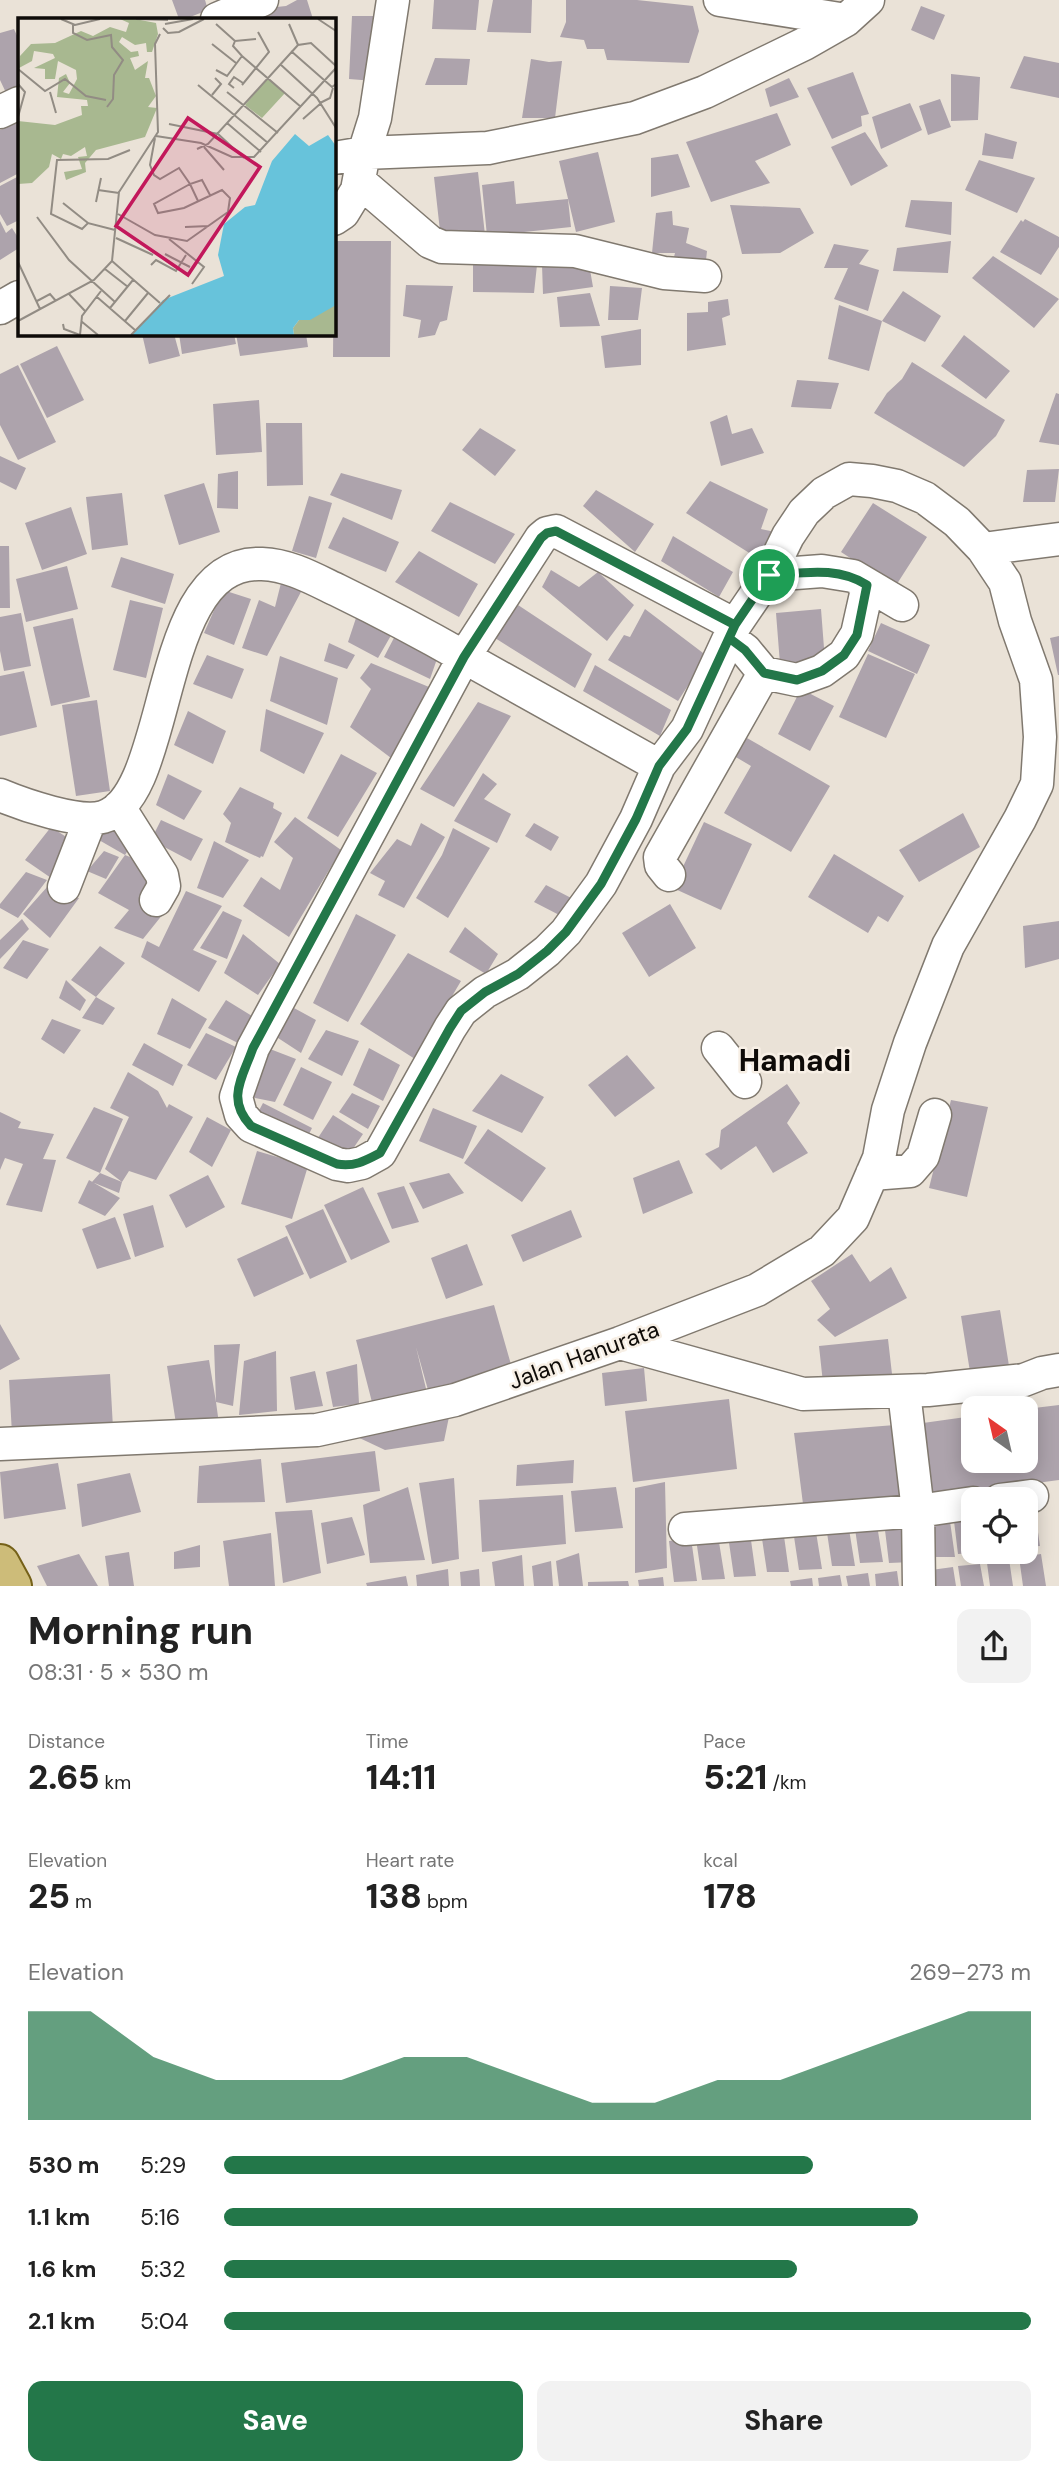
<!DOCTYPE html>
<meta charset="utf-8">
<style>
:root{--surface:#fff;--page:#f2f2f2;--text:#222;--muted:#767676;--accent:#237749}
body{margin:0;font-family:"DM Sans",sans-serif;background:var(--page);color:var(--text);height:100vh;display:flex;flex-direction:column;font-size:26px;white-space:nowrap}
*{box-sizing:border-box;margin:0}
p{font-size:23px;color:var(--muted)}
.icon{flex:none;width:38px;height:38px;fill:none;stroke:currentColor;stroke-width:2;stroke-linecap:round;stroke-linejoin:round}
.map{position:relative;height:1586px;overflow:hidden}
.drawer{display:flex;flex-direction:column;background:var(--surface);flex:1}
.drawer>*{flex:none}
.needle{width:46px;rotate:326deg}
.tools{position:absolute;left:961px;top:1396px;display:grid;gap:14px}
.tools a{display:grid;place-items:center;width:77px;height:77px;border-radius:14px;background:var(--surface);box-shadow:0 4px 18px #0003;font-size:35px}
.pin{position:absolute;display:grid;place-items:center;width:60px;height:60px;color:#fff;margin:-30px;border:4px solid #fff;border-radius:50%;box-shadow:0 2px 7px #0007}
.round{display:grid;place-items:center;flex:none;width:74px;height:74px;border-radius:14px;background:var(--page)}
.head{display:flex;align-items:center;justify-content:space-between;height:119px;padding:0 28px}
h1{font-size:38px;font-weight:800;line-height:52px}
.stats{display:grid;grid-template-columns:repeat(3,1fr);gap:10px;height:119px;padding:7px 28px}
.stats div{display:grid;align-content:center}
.stats b{font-size:35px;font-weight:800}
.stats small{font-size:19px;font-weight:400}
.stats p{font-size:19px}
.chart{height:196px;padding:14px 28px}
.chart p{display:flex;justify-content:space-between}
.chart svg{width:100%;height:126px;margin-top:7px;fill:var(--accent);opacity:.7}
.primary-button{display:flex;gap:14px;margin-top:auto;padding:14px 28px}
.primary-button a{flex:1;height:80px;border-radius:14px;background:var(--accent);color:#fff;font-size:28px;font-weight:800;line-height:80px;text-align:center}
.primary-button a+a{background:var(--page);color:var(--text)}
ul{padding:0 28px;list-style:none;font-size:23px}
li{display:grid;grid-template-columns:112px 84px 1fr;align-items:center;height:52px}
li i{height:18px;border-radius:9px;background:var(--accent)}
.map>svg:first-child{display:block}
.building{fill:#ada3ac}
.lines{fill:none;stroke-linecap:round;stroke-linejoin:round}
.minor-casing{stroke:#80796f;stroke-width:35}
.major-casing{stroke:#756118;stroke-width:42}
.minor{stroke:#fff;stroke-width:32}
.major{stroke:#cdbc79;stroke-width:38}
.route-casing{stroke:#fff;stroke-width:14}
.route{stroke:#237749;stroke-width:9}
.labels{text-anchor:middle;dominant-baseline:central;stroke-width:5;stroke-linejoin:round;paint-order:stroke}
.street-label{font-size:23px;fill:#0e0b08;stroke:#f7efe5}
.district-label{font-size:30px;font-weight:bold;fill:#0e0b08;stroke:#f7efe5}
.inset-road{fill:none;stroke:#928c84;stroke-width:2}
.view{fill:#c2185b;fill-opacity:0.15;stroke:#c2185b;stroke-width:3.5}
.inset-edge{fill:none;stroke:#0e0b08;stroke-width:3.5}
</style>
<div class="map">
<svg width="1059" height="1586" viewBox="0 0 1059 1586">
<rect width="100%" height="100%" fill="#eae2d7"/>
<path class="building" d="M172 0H205L208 10 185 19H179Z
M297 0H307L313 19H261L258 9 286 6Z
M434 0H479L476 30 432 29Z
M493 0H532L531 33 487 32Z
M566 0H637L693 6 699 31 689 63 607 60 604 49H587L584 40 560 37 566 22Z
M921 6 945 15 934 40 911 30Z
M352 16H383L374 81 349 79Z
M14 29 19 40V94L9 99 0 80V33Z
M1024 56 1059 63V98L1010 88Z
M435 58 470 59 467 85H425Z
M531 59 549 62 562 61 555 118H522Z
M853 72 869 114 861 116 862 126 832 139 807 88Z
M951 74 980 77 978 120 951 121Z
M789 78 799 97 770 107 765 89Z
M940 99 951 127 928 135 919 106Z
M910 103 922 130 881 149 872 117Z
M777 113 791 145 755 161 770 183 711 202 686 142Z
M19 122V173L0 183V130Z
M865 132 888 166 851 186 831 147Z
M985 133 1017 142 1013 159 982 155Z
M598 152 615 222 576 232 559 161Z
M678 154 690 187 651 197V158Z
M979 160 1035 178 1017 213 965 190Z
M478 172 485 235 441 240 434 177Z
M19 176V220L7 226 0 214V186Z
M514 181 516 204 568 199 571 227 487 236 482 185Z
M911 200 952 202 951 235 905 227Z
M730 205 800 208 814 233 780 253 742 254Z
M672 211 673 225 689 228 686 243 707 251 705 269 673 261 675 253H652L656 213Z
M1025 219 1059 237V247L1041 275 1000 252 1021 220 1023 222Z
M0 221 6 233 12 228 19 239V248L0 260Z
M334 241H391L390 357H333Z
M951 241 948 273 893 271 897 248Z
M834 244 869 250 859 264 879 270 868 311 834 299 848 268H824Z
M993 256 1059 299 1034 328 972 278Z
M473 259 537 265 534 293 473 292Z
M589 264 593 287 543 294 542 265Z
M406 285 453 286 447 320 440 322 435 335 418 338 421 320 403 316Z
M610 286 642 288 638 320H608Z
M903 291 941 316 925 342 882 321Z
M590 293 600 326 560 327 557 297Z
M728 299 730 315 722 318 726 345 687 351V313L708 312V302Z
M839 305 882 321 869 371 828 359Z
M641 329V365L605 368 601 336Z
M142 334H174L180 356 149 364Z
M179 334H234L236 344 182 354Z
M236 334H306L308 347 240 356Z
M964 335 1010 371 986 399 941 366Z
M57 346 84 400 47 418 20 364Z
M912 362 1005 420 996 436 964 467 874 413 887 393 902 379Z
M18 365 56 442 18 460 0 425V374Z
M797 380 839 383 831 409 791 407Z
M1056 393 1059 394V445L1039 442Z
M259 400 262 452 216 455 213 404Z
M727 415 732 434 752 428 764 453 721 466 710 422Z
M266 423H302L303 485 267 486Z
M480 428 516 450 495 476 462 450Z
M0 456 26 468 16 490 0 482Z
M1059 469 1055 502H1023L1027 470Z
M238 471V509L217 508 218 474Z
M341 473 402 490 392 520 330 495Z
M710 481 768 509 761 529 780 533 765 563 686 513Z
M204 483 220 532 179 545 164 495Z
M596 490 654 524 635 552 583 506Z
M122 493 128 545 92 550 86 497Z
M309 496 332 503 316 558 292 551Z
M450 502 515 534 495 564 431 531Z
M873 503 927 537 895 587 841 552Z
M71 507 87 554 42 570 25 523Z
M343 517 399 542 386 572 328 548Z
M673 536 733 572 719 597 661 561Z
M0 546H9L10 608H0Z
M419 551 478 584 459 617 395 582Z
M121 557 174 574 165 604 111 587Z
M67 566 78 609 26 622 16 579Z
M551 570 579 587 598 572 634 605 607 641 542 587Z
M282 579 302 590 267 656 242 648 259 600 275 607Z
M223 590 251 599 234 645 204 633Z
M130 600 163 608 146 678 113 670Z
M518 605 592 654 575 688 495 638Z
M645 609 707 656 678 701 608 660 624 635 630 637Z
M821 609 825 661 780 664 776 613Z
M358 612 393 632 378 658 348 642Z
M21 613 31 666 4 671 0 651V617Z
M73 618 90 697 51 706 33 627Z
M881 623 930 645 917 674 868 651Z
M396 634 438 656 430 679 384 657Z
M1059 636V675H1058L1050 638Z
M329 643 355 655 347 669 324 661Z
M868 654 915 674 886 738 839 717Z
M207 655 244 669 232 699 193 684Z
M280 656 338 678 327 725 270 701Z
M371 663 429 687 391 758 350 727 371 689 360 678Z
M595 665 671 710 660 736 583 691Z
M24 671 37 727 0 736V676Z
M801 689 834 706 810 751 778 734Z
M97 700 110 791 76 796 62 705Z
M478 702 511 716 454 807 420 789Z
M266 709 324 733 304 774 260 751Z
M188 711 226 731 213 764 174 745Z
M740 734 830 786 791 852 724 813 751 766 729 753Z
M341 754 377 773 338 837 307 818Z
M483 773 497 784 484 799 511 814 497 843 454 821Z
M168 774 202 791 184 820 156 805Z
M240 787 274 803 273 808 282 813 263 857 261 856 260 858 225 842 231 823 223 814Z
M98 813 137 836 125 855 85 832Z
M963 813 980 847 919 882 899 850Z
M295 817 341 850 289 937 243 906 261 877 280 890 293 858 274 842Z
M161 820 203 839 191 861 151 840Z
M704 822 752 844 721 910 673 888Z
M421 823 445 837 404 908 378 895 385 881 370 873 397 839 411 846Z
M534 823 559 837 551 851 525 836Z
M51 827 77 844 54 880 25 860Z
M453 828 490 848 448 918 416 898 442 855Z
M214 841 249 860 223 898 197 888Z
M104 851 119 857 106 879 87 871Z
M834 854 904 896 888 922 878 916 868 933 808 897Z
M125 855 157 868 167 909 143 939 114 928 129 910 98 893Z
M26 872 47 880 18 918 0 908V904Z
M546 885 577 901 567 919 534 902Z
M48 886 79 898 50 938 23 914Z
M186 891 222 906 193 950 217 961 199 992 141 957 147 941 159 947Z
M670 904 696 948 649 977 622 933Z
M223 911 242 920 227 959 200 948Z
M356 914 396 935 348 1022 313 1003Z
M22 919 29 929 0 959V940Z
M1059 921V959L1025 968 1023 926Z
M465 927 498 954 486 974 449 952Z
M243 934 280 964 258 995 224 973Z
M23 940 49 949 27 979 3 968Z
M100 946 125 963 96 997 71 980Z
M408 953 461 981 415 1059 360 1024Z
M66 980 86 1000 80 1011 59 998Z
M96 997 115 1008 103 1025 82 1018Z
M172 998 207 1019 190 1049 157 1034Z
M226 1000 252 1016 238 1043 208 1028Z
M294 1008 316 1020 301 1053 275 1036Z
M52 1019 81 1030 64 1054 41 1039Z
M326 1030 359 1041 342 1076 308 1059Z
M206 1033 236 1047 216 1080 187 1065Z
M144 1043 183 1065 173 1086 132 1065Z
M369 1048 400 1065 383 1101 353 1085Z
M270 1049 296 1059 275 1102 246 1096Z
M627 1055 655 1088 615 1117 588 1085Z
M301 1067 332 1082 313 1120 283 1105Z
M128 1072 158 1091 167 1108 169 1104 193 1117 156 1180 129 1171 122 1182 105 1169 129 1117 110 1108Z
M501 1074 544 1097 522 1133 472 1111Z
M787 1084 800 1103 787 1123 808 1153 773 1173 756 1146 721 1170 705 1154 719 1147 721 1130Z
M352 1093 380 1106 368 1129 339 1112Z
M951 1100 988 1107 967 1197 929 1188Z
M263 1103 312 1128 304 1144 254 1120Z
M94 1107 123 1119 100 1173 66 1158Z
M433 1108 477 1126 463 1159 419 1141Z
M0 1112 21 1122 18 1128 54 1134 43 1159 56 1160 42 1212 6 1205 23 1164 5 1158 0 1170Z
M333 1115 363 1134 344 1162 312 1147Z
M207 1117 231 1130 212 1167 189 1152Z
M488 1129 546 1168 522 1202 464 1163Z
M257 1151 308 1166 292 1219 241 1204Z
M679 1160 693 1193 643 1214 633 1178Z
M100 1173 122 1182 119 1193 92 1182Z
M449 1173 464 1193 423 1209 409 1183Z
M208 1175 225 1207 186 1228 169 1195Z
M89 1180 120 1198 105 1216 78 1203Z
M404 1186 419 1222 392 1229 377 1193Z
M363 1187 390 1242 351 1260 324 1205Z
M153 1205 164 1247 135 1257 123 1214Z
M323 1209 347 1262 310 1279 285 1226Z
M571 1210 582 1237 523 1262 511 1235Z
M115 1217 131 1259 97 1269 82 1229Z
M287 1236 304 1274 254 1297 237 1259Z
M467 1244 483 1285 446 1299 431 1258Z
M852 1254 870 1282 891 1267 907 1298 835 1337 817 1320 830 1309 811 1281Z
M494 1305 514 1375 430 1397 416 1347 428 1397 374 1410 356 1340Z
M1000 1310 1010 1372 971 1378 961 1316Z
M0 1324 20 1359 0 1370Z
M888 1339 892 1374 823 1383 819 1346Z
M240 1344 233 1406 216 1402 219 1424 177 1430 167 1366 209 1360 216 1402 214 1345Z
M276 1351 277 1411 239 1415 244 1361Z
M357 1364 359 1404 333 1407 326 1372Z
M644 1368 647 1401 605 1406 602 1373Z
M315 1371 323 1406 295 1410 290 1377Z
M110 1374 113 1428 12 1434 9 1380Z
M729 1399 737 1469 633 1482 625 1411Z
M1059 1405V1480L933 1497 923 1423 973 1416V1461H1026V1409Z
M450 1412 444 1441 385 1450 351 1434Z
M895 1425 903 1497 803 1504 794 1433Z
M375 1451 380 1491 286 1503 281 1463Z
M261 1459 265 1502 197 1503 199 1466Z
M574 1460 573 1483 516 1486 517 1465Z
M58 1463 66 1509 4 1519 0 1472Z
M130 1473 141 1512 82 1527 77 1484Z
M454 1478 459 1559 432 1564 419 1483Z
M665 1482 667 1568 635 1573V1488Z
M408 1487 425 1560 370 1563 363 1505Z
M616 1487 623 1528 575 1532 571 1491Z
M563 1495 566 1544 482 1552 479 1500Z
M1034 1504 1040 1546 1026 1547V1505Z
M312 1510 321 1573 283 1583 275 1512Z
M973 1511V1553L958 1554 953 1513Z
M949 1514 955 1557H933L927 1517Z
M352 1517 365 1555 327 1564 321 1523Z
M876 1519 883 1562 860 1563 854 1522Z
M906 1519 912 1562 889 1563 884 1522Z
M848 1523 855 1566H832L826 1526Z
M815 1526 822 1569 799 1570 793 1530Z
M783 1529 789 1572H767L761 1532Z
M271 1533 275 1586H229L223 1541Z
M750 1533 756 1576 734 1577 728 1536Z
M718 1536 725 1579 702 1580 696 1539Z
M691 1538 697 1581 674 1582 669 1541Z
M200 1545V1567L174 1569V1552Z
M129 1552 134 1586H109L105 1556Z
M579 1553 583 1586H559L556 1561Z
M79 1554 98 1586H47L37 1566Z
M1041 1554 1046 1586H1023L1019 1557Z
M522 1555 524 1586H495L492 1562Z
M1009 1559 1013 1586H990L987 1563Z
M551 1561 553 1586H534L532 1566Z
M980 1564 984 1586H961L958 1566Z
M953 1567 956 1586H934L931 1570Z
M448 1569 449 1586H417L416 1575Z
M479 1569 480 1586H461L460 1572Z
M897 1571 899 1586H876L875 1574Z
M868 1573 870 1586H848L846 1576Z
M840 1575 842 1586H819L818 1578Z
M406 1576 408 1586H367L366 1583Z
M663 1577 664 1586H639L638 1580Z
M812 1578 813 1586H791L790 1581Z
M628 1581 629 1586H588V1582Z"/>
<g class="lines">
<g class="minor-casing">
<path id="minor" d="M720 0 846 20
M217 19 262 0
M0 112 19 103
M334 158 364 153 488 148 635 118 705 92 804 44 846 20 868 0
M359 181 430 242 442 247 575 251 664 273 705 276
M334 219 343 213 357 190 364 153 375 118 393 0
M0 308 19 297
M983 549 1059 539
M769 575 822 571 853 576 902 605
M764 673 797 680 822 671 844 655 857 634 868 585
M659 766 464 657 541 538 547 533 556 531 735 625
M0 795C24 805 79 824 103 817 175 795 152 559 262 564 289 565 312 578 337 590 380 611 422 633 464 657L253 1048 236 1097 241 1115 251 1126 337 1164 348 1166 362 1163 380 1153 450 1028 461 1011 485 992 518 974 547 951 566 932 601 884 636 819 659 766 687 729 735 625 769 575 788 536 804 512 824 493 849 479 872 481 897 486 925 498 957 522 983 549 1005 582 1015 621 1036 680 1040 737 1037 784 1020 819 948 946 910 1043 888 1110 879 1158 853 1218 822 1251 757 1290 620 1343 455 1400 317 1430 0 1444
M119 807 162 875 164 886 156 900
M669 875 661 865 660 857 764 673 745 650 729 638
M64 887 90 820
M718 1048 745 1082
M872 1174 910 1171 923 1156 935 1115
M620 1343 803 1394 928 1390 1024 1380 1042 1373 1059 1370
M904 1392 918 1511 919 1586
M1000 1500 1032 1496
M685 1529 918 1511 973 1503"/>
</g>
<g class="major-casing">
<path id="major" d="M0 1564 12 1586"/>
</g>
<use href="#minor" class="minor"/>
<use href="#major" class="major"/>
</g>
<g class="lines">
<g class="route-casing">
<path id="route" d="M769 575 735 625 687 729 659 766 636 819 601 884 566 932 547 951 518 974 485 992 461 1011 450 1028 380 1153C365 1161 354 1167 337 1164L251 1126C226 1099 242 1079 253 1048L464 657 541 538 547 533 556 531 735 625 729 638 745 650 764 673 797 680 822 671 844 655 857 635 867 585C837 566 804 573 769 575"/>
</g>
<use href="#route" class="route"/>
</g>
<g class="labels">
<g class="street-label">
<text transform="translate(584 1355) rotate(-20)">Jalan Hanurata</text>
</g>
<g class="district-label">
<text x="795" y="1060">Hamadi</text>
</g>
</g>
<g transform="translate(18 18)">
<rect width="318" height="318" fill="#eae2d7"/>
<path d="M102 1H117L138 5 140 16 134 34H129L128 25 117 27 104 19 101 24 113 34 120 33 121 38 112 40 117 52 130 43 127 60H131L138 78 130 89 139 90 127 119 78 132 67 145 68 154 48 162 46 154 64 151 60 139 69 138 67 129 53 138 45 136 43 141 34 136 31 149 14 165 0 166V103L37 107 64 97 63 88H70L69 82 39 79 41 60 48 56 52 65 45 74 51 76 59 61 58 52 40 43 37 61H27V51L16 50 37 40 35 36 16 33 14 43 1 50 2 38 13 26 37 25 63 13 75 18 92 9 108 14 111 5ZM250 60 267 75 244 100 227 87ZM318 287V317H276L275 310 281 302Z" fill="#a8b890"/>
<path d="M277 116 291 128 310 117 318 128V287L292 302H281L275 310 276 317H114L145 282 206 258 200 237 206 206 227 189 237 187 254 143Z" fill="#67c3db"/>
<path class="inset-road" d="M43 1 57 7 82 1M118 1 150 2M300 1 318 13M147 6 175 1M198 6 217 23 238 21M271 6 280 27M55 7V15L69 22 93 17 94 29 105 42 96 57 95 81 89 89M145 10 150 15 161 14 186 1M217 23 215 28 224 38 283 89M194 26 218 45M273 33 314 69 318 66M262 46 299 80 318 110M0 51 27 73 47 61 68 78 88 82M198 52 209 58 224 38M0 66 7 74 0 99M180 67 250 125M224 67 251 34 240 14M216 70 211 66 216 59 225 65M32 74 38 95M209 74 260 115M194 77 203 66 197 60M302 85 312 80 315 70M285 101 302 86M209 105 243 134M151 106 200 116 226 140M138 118 183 125 214 139H236L318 50M186 129 206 152M179 131 190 126 280 27 293 25 318 48M80 172 101 175M180 183 172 166 184 162 192 177M78 184 83 160M45 185 70 205M100 196 137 217 169 223 210 194 212 180 204 172 166 190 140 195 136 186 172 166 161 150 142 161 136 157 132 147 137 120M19 199 51 242 97 284M167 209 191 208M97 212 70 205 64 211 33 196 39 142 90 141 112 132M98 220 135 237M151 221 186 249 174 266M147 236 172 249M94 243 142 285M0 244 22 291M133 247 138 242 158 253 168 237M87 251 110 269M51 276 67 293M79 279 117 312M19 283 32 276 38 283M92 290 115 262M0 303 76 262 94 243 101 174 140 114 137 26 142 16M63 303 80 317M107 303 130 275M45 306 46 311 62 317M62 317 64 298 83 273M113 317 152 277"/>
<path class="view" d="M170 100 242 149 170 257 98 208Z"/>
<rect width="318" height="318" class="inset-edge"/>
</g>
</svg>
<div class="tools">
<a><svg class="needle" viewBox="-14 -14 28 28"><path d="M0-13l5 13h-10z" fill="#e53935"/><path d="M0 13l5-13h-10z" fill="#767676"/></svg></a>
<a><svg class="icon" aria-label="locate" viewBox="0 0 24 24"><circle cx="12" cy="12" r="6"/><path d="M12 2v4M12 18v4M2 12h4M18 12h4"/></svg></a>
</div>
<div class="pin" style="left:769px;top:575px;background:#1e9e55"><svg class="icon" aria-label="arrive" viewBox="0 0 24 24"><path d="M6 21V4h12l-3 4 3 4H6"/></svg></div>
</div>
<section class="drawer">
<div class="head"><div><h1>Morning run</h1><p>08:31 · 5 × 530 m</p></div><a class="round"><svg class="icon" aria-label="share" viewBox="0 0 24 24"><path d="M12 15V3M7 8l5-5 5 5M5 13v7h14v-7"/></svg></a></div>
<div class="stats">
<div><p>Distance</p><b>2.65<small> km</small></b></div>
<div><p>Time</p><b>14:11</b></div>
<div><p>Pace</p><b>5:21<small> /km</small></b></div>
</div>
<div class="stats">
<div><p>Elevation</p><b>25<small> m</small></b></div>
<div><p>Heart rate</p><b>138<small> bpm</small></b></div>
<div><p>kcal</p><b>178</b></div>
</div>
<div class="chart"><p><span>Elevation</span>269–273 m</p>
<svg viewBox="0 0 160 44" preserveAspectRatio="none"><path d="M0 44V6L10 6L20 22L30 30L40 30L50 30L60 22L70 22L80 30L90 38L100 38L110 30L120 30L130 22L140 14L150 6L160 6V44z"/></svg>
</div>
<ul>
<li><b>530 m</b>5:29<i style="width:73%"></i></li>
<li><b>1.1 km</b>5:16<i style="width:86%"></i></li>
<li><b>1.6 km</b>5:32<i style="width:71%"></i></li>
<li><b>2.1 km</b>5:04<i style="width:100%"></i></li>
</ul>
<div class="primary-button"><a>Save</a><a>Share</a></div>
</section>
